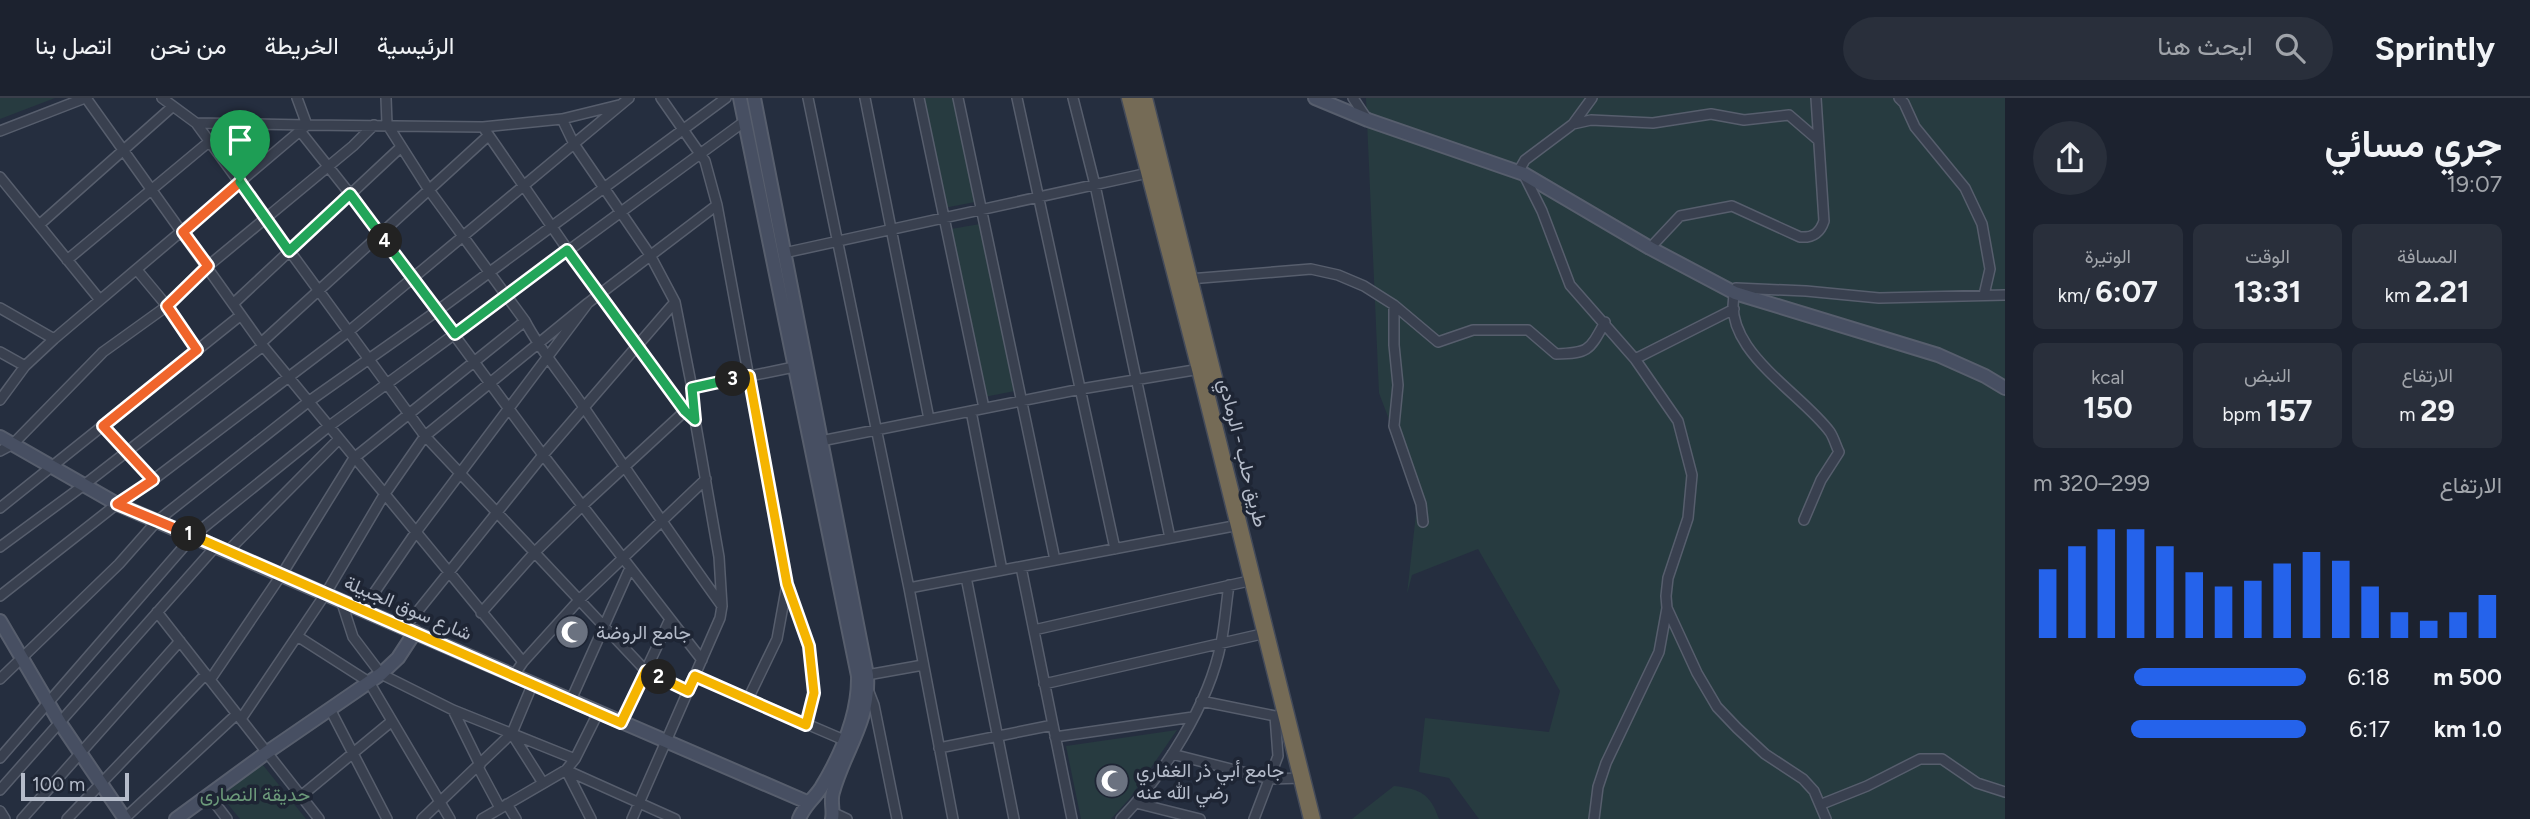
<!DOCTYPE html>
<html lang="ar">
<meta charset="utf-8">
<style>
:root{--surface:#1c222f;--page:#292f3b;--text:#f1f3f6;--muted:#a0a4aa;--line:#3a3f4b;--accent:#2563eb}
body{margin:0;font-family:Figtree,Vazirmatn,sans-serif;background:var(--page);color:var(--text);direction:rtl;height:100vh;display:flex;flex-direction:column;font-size:26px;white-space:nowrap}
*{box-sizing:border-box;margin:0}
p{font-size:23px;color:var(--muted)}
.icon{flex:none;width:38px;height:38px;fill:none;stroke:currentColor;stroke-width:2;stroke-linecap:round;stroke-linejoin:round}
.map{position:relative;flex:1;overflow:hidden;direction:ltr}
.sheet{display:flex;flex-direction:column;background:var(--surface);width:525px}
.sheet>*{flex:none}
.scale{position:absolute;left:21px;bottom:18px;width:108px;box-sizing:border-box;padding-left:7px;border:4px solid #b5bcca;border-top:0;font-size:19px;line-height:24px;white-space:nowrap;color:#b5bcca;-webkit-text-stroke:5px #1e2534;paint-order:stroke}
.pin{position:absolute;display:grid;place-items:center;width:60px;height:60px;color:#fff;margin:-72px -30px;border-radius:50% 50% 50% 0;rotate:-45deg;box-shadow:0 0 7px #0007}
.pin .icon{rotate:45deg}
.km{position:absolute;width:35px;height:35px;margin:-18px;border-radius:50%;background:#222;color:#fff;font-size:19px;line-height:35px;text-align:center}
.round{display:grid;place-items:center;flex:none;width:74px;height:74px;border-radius:37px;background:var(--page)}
.overview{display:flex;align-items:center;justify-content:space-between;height:119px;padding:0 28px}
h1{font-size:38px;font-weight:700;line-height:52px}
.stats{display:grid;grid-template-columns:repeat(3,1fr);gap:10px;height:119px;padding:7px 28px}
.stats div{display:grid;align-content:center;border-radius:10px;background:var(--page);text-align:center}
.stats b{font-size:30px;font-weight:700}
.stats small{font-size:19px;font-weight:400}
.stats p{font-size:19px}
.chart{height:196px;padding:14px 28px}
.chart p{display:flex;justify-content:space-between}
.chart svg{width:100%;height:126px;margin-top:7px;stroke:var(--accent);stroke-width:6}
ul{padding:0 28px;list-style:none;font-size:23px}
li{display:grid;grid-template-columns:112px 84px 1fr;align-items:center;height:52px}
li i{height:18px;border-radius:9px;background:var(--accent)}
header{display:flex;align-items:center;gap:42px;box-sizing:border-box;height:98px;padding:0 35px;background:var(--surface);border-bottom:2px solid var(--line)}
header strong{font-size:33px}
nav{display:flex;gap:38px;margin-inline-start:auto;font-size:24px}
.search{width:490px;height:63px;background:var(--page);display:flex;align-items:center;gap:18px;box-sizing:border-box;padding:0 24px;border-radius:38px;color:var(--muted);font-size:26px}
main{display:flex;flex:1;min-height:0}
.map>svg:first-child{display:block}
.green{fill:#273b40}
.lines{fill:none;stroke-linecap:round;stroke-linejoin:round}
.street-casing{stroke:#575e6d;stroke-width:12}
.secondary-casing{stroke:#575e6d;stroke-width:16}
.highway-casing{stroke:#444b5a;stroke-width:19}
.street{stroke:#39404f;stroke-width:9}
.secondary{stroke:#474f62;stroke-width:12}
.highway{stroke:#756b56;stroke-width:16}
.split-1-casing{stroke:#fff;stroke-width:14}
.split-2-casing{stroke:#fff;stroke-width:14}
.split-3-casing{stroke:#fff;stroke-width:14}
.split-4-casing{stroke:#fff;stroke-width:14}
.split-5-casing{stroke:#fff;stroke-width:14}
.split-1{stroke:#f0652b;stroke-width:9}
.split-2{stroke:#f5b400;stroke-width:9}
.split-3{stroke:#f5b400;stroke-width:9}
.split-4{stroke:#22a559;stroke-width:9}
.split-5{stroke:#22a559;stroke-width:9}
.labels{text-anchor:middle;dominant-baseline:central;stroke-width:7;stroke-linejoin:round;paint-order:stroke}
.street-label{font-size:19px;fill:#b5bcca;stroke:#1e2534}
.poi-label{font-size:19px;fill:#b5bcca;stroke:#1e2534;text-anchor:start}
.park-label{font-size:19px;fill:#6c9a7a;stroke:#1e2534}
</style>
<header>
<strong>Sprintly</strong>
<div class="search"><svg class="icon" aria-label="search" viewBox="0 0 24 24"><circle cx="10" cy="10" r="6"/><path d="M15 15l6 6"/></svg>ابحث هنا</div>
<nav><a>الرئيسية</a><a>الخريطة</a><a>من نحن</a><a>اتصل بنا</a></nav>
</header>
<main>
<section class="sheet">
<div class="overview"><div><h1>جري مسائي</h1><p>19:07</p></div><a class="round"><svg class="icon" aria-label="share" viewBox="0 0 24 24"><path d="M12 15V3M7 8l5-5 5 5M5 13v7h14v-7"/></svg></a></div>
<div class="stats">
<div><p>المسافة</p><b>2.21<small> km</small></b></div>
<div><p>الوقت</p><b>13:31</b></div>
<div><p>الوتيرة</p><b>6:07<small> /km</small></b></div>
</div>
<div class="stats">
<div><p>الارتفاع</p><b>29<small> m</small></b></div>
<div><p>النبض</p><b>157<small> bpm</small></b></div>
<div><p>kcal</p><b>150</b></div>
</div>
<div class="chart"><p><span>الارتفاع</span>299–320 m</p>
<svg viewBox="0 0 160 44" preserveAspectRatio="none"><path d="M5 44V20M15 44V12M25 44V6M35 44V6M45 44V12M55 44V21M65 44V26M75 44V24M85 44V18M95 44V14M105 44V17M115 44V26M125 44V35M135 44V38M145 44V35M155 44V29"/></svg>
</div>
<ul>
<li><b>500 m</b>6:18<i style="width:63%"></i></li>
<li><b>1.0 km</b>6:17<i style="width:64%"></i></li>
</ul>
</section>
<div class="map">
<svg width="2005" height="721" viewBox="0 0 2005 721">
<rect width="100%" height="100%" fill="#252e3f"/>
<path class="green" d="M0 0H55L0 21Z
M922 0H953L975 104 944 110Z
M1366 0H2005V721H1479L1449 680 1419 674 1425 620 1549 634 1560 593 1478 451 1412 477 1407 496 1418 398 1379 295Z
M980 126 1015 293 984 299 951 131Z
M1177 632 1130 700 1111 721H1081L1066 648Z
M259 662 306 721H240L218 694Z
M1394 688C1420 691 1430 695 1439 721H1352Z"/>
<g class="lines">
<g class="street-casing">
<path id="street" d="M86 0 263 248 523 564
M162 0 196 25 307 27 483 29 562 21 619 7
M386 0 387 26 429 92 525 223
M661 0 705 63 717 107 787 486 777 541 748 601
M808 0 909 490 953 721
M865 0 929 321
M919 0 984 310
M958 0 1055 462
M1017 0 1115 451
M1073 0 1095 87 1170 440
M1353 0 1367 21
M1899 0 1904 5 1915 29 1965 90 1982 126 1990 171 1984 197
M562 21 574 46 650 157 675 204 692 290 695 322 719 459 722 508 720 520 632 721
M196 25 425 338 646 573 688 593
M1573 26 1591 22 1653 25 1711 16 1744 22 1789 17 1818 42
M483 29 599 197 685 313 695 322
M0 33 85 0
M300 33 350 96 543 357 702 562
M1518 74 1525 62 1573 26 1592 0
M1524 77 1542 113 1570 187 1635 261 1678 323 1692 377 1688 420 1668 480 1666 498 1667 510 1697 575 1717 609 1737 630 1765 656 1803 681 1814 693 1826 721
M0 79 100 202
M39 127 172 9
M1650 150 1680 118 1732 108 1800 139C1813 140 1820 135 1824 123L1816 0
M784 155 1148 75
M67 162 210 43
M137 172 167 208 197 252
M1189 181 1311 171 1338 177 1364 188 1394 207 1438 244 1473 232H1528L1556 256C1589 255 1589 253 1605 224
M234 205 401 49
M1394 207V247L1398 287 1394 328 1421 406 1423 424
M0 210 54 241
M261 245 488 38
M0 254 25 268
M1635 261 1734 211
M692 290 794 269
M0 302 25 268 54 241 307 27 297 0
M971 313 1002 472
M103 328 153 382
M821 343 1081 291 1200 271
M0 353 13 346 103 254 167 208 208 168 353 48 374 27
M0 410 241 217
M1804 422 1821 382 1839 354C1836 348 1834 340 1830 334 1801 294 1716 249 1736 190L1806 193 1879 200 2005 197
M0 449 84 387 263 248
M228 453 339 341
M1021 469 1072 721
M966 479 1014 721
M788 487 809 548 814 595 806 627
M909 490 1239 427
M0 498 117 406 153 382 348 234 629 0
M341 502 353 539 381 576 453 612 575 661
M363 511 416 434 588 205 717 107
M157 514 319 721
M481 515 535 454 582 408 685 313
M405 529 543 357 675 204
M1034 532 1253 482
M297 538 369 584 450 721
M514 577 523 564 580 501 706 381
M867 577 923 567
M695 578 844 642
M0 581 119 466 157 423 308 304 437 213 726 0
M210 582 284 473 354 360 525 223C541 254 565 281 585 311 630 377 675 443 722 508
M1044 586 1266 535
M869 594 874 607 897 721
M571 602 630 470
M1201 603 1275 618
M330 611 387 721
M453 612 480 667
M241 621 326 495 384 397 425 338 588 205
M621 625 670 521
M512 636 543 685
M1055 639 1193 619
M939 650 1053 627
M1172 656 1270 681 1302 680
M0 660 193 438 328 329 745 23
M478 669 500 710
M0 692 216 448
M208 696 227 721
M301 698 392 623
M1136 705 1200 721
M507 706 516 721
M1822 706 1867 688 1920 661H1942L1977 685 2005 694
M0 713 5 721
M834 715 847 721
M22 721 180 543
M67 721 206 576
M124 721 237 616
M422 721 512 635 533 585
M482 721 566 672 575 661 598 615
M591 721 566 672 675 721
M1121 721C1164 676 1209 607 1221 545 1225 526 1226 506 1229 487
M1254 721 1278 658 1275 618 1286 617
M1594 721 1598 689 1606 665 1659 554 1667 510"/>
</g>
<g class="secondary-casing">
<path id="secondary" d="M740 0 858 578C859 617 841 657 821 690 813 702 805 706 799 721
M754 0 867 577C870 624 845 651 833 694 830 703 834 712 832 721
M1315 0 1368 22 1524 76 1650 150 1735 195 1938 257 1985 278 2005 290
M0 339 117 406 807 704
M0 523 60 625 125 721
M176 721 266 655 381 576 398 560 415 534"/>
</g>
<g class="highway-casing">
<path id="highway" d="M1130 0 1200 271 1312 721
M1144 0 1214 280"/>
</g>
<use href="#street" class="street"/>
<use href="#secondary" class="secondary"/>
<use href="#highway" class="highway"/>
</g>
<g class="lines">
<g class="split-1-casing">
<path id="split-1" d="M189 436 117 406 153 382 103 328 197 252 167 208 208 168 183 134 240 84"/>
</g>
<g class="split-2-casing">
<path id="split-2" d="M189 436 621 625 646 573 659 579"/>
</g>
<g class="split-3-casing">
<path id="split-3" d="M659 579 688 593 695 578 806 627 814 595 809 548 787 486 749 278 733 281"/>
</g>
<g class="split-4-casing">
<path id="split-4" d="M385 143 455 236 567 152 685 313 695 322 692 290 733 281"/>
</g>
<g class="split-5-casing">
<path id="split-5" d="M240 84 289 153 350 96 385 143"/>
</g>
<use href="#split-1" class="split-1"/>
<use href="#split-2" class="split-2"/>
<use href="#split-3" class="split-3"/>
<use href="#split-4" class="split-4"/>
<use href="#split-5" class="split-5"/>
</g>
<defs>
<g id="mosque-disc" transform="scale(1.75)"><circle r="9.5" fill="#6b7280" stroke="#1e2534"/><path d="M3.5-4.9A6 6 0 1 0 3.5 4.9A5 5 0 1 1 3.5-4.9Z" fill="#fff"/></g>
</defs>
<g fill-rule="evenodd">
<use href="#mosque-disc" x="572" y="534"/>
<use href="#mosque-disc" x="1112" y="683"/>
</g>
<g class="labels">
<g class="street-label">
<text transform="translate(1243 355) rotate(76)">طريق حلب - الرمادي</text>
<text transform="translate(408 510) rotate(23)">شارع سوق الجبيلة</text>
</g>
<g class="poi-label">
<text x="596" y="534">جامع الروضة</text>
<text x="1136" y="672">جامع أبي ذر الغفاري<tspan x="1136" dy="22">رضي الله عنه</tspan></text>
</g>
<g class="park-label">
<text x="255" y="696">حديقة النصارى</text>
</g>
</g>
</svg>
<div class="scale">100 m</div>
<div class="pin" style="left:240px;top:84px;background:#1e9e55"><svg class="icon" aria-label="arrive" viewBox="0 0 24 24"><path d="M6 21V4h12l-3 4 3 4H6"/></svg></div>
<b class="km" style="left:189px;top:436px">1</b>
<b class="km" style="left:659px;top:579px">2</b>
<b class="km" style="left:733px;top:281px">3</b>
<b class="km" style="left:385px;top:143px">4</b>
</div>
</main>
